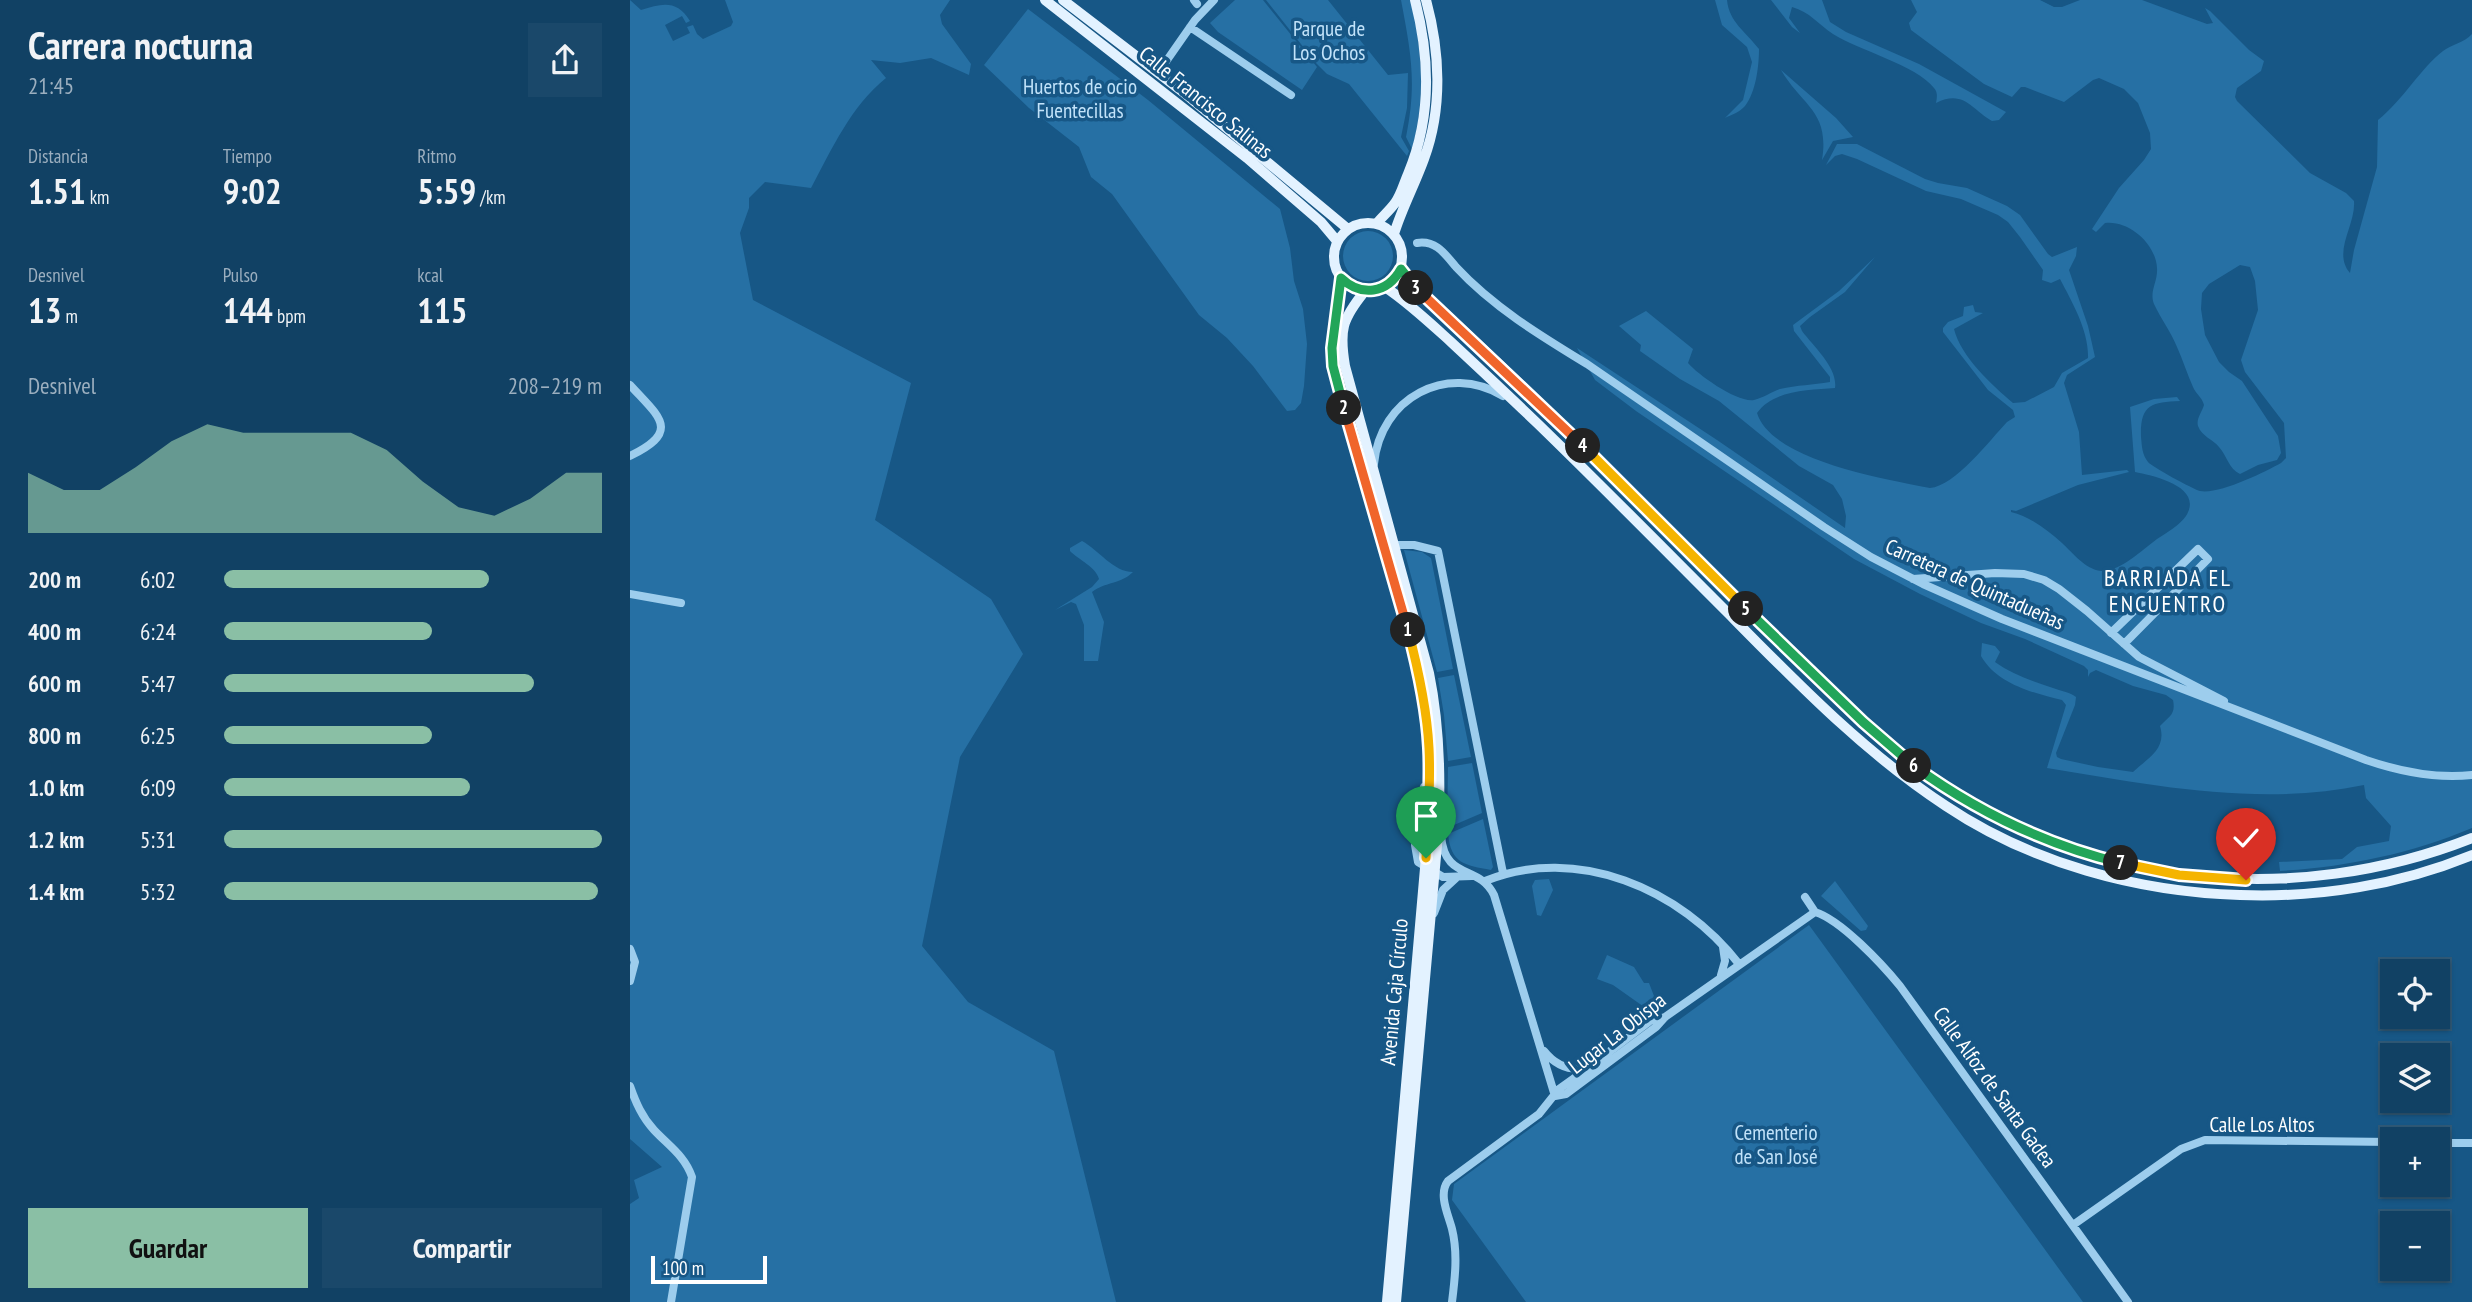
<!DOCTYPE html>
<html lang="es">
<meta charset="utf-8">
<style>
:root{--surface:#114164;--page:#1a486a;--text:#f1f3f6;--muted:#9cafbf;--line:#305a78;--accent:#8abfa5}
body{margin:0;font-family:"PT Sans Narrow",sans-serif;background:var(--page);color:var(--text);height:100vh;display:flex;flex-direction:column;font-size:26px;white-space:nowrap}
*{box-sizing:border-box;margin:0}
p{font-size:23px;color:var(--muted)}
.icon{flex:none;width:38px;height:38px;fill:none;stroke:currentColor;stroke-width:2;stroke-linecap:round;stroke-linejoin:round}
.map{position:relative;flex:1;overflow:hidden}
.drawer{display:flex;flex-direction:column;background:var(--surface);width:630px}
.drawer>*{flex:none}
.controls{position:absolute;left:1750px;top:959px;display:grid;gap:14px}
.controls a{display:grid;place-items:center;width:70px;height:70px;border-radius:0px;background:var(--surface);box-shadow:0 2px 5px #0004,0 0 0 2px var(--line);font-size:35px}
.scale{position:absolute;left:21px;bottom:18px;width:116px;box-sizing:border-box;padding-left:7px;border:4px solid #fff;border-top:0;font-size:19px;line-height:24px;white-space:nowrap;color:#fff;-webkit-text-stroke:5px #175786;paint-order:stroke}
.pin{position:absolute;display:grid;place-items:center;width:60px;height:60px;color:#fff;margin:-72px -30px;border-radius:50% 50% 50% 0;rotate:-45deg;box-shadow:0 0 7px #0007}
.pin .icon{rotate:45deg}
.km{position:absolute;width:35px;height:35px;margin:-18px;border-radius:50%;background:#222;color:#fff;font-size:19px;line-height:35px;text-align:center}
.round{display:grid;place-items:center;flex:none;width:74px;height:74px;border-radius:0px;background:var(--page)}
.overview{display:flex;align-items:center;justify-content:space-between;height:119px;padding:0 28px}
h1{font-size:38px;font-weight:700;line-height:52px}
.stats{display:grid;grid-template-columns:repeat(3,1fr);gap:10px;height:119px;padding:7px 28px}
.stats div{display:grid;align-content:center}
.stats b{font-size:35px;font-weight:700}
.stats small{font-size:19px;font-weight:400}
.stats p{font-size:19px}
.chart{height:196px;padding:14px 28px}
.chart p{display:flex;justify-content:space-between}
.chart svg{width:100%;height:126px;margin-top:7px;fill:var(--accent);opacity:.7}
.primary-button{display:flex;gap:14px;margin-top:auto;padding:14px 28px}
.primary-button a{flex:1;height:80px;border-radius:0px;background:var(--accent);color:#111;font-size:28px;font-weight:700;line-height:80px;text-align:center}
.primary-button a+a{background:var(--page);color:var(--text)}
ul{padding:0 28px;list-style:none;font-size:23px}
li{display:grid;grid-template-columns:112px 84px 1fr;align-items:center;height:52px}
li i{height:18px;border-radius:9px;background:var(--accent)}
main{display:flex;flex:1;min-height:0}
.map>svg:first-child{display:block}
.green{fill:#2670a4}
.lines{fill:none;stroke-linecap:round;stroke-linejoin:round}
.minor{stroke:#9dcded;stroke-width:8}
.major{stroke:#e3f2ff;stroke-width:10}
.split-1-casing{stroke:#fff;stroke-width:14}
.split-2-casing{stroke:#fff;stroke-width:14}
.split-3-casing{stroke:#fff;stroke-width:14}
.split-4-casing{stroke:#fff;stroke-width:14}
.split-5-casing{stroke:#fff;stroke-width:14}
.split-6-casing{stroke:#fff;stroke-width:14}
.split-7-casing{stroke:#fff;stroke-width:14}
.split-8-casing{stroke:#fff;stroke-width:14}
.split-1{stroke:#f5b400;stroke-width:9}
.split-2{stroke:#f0652b;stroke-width:9}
.split-3{stroke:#22a559;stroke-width:9}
.split-4{stroke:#f0652b;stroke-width:9}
.split-5{stroke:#f5b400;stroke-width:9}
.split-6{stroke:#22a559;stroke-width:9}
.split-7{stroke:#22a559;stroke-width:9}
.split-8{stroke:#f5b400;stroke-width:9}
.labels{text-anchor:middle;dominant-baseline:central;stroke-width:7;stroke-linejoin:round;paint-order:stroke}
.park-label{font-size:21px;fill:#c2e3fa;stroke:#175786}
.street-label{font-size:21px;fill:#fff;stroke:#175786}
.neighbourhood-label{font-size:23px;letter-spacing:2px;fill:#fff;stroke:#175786}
</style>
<main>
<section class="drawer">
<div class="overview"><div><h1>Carrera nocturna</h1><p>21:45</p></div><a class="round"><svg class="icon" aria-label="share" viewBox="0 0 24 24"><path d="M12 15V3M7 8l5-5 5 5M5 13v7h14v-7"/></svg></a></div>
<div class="stats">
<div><p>Distancia</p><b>1.51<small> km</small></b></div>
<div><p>Tiempo</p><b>9:02</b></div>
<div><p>Ritmo</p><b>5:59<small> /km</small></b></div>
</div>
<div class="stats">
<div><p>Desnivel</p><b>13<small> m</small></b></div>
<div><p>Pulso</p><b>144<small> bpm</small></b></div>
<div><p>kcal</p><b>115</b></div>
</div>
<div class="chart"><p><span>Desnivel</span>208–219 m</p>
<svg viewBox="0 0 160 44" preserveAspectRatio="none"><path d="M0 44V23L10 29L20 29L30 21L40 12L50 6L60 9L70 9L80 9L90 9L100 15L110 26L120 35L130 38L140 32L150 23L160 23V44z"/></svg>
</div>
<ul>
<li><b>200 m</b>6:02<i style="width:70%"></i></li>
<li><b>400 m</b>6:24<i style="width:55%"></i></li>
<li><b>600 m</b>5:47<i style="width:82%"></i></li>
<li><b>800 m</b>6:25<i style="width:55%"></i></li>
<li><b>1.0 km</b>6:09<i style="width:65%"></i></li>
<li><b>1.2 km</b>5:31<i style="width:100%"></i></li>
<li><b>1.4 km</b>5:32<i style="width:99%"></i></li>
</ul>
<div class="primary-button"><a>Guardar</a><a>Compartir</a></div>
</section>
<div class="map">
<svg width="1842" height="1302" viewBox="0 0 1842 1302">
<rect width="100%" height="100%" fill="#175786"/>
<path class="green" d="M0 0 11 10C33 3 47 0 60 21L56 23 52 16 35 25 43 41 60 33 57 27 63 25 67 34 73 39 101 26 103 22 95 0H320L310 15 312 24 341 64 339 75 301 58 270 63 241 60 256 78C221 106 202 149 181 188L135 182 119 198V208L110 233 123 300 281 383 245 520 361 599 393 654 330 757 292 946 338 1002 424 1051 486 1302H0V1204L9 1198 4 1180 32 1167 0 1139Z
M605 0H633L687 67 672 90 588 32 580 23Z
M636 0H698L758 75 778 73 777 108 771 137 779 151 777 156 719 84 697 74 686 63Z
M771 0H781C792 50 796 99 782 149L776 137C787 83 781 53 771 0Z
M1085 0H1097C1099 22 1116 32 1129 49 1129 66 1126 92 1115 106 1110 112 1101 115 1095 118L1113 100 1122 62 1117 47 1092 25Z
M1141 0H1192L1200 22 1216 32 1289 64 1376 112 1369 120 1362 121C1342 110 1334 89 1306 103 1307 98 1308 92 1304 88 1286 65 1228 50 1203 34 1188 24 1180 12 1162 7L1159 18 1170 33 1162 27Z
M1281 0H1410L1424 7H1432L1450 0H1512L1577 24 1583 23 1575 8 1580 11 1619 50 1634 61 1631 71 1607 88 1605 97 1607 101 1680 173 1716 193 1724 201C1726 225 1702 252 1720 273L1724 250 1747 167 1748 120C1773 100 1790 69 1813 51 1822 44 1834 43 1842 34V828C1780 854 1716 867 1650 871L1649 862 1712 859 1727 847 1759 841 1761 826 1736 798 1734 785C1630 807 1520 785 1417 768L1436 705 1432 700C1403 693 1367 684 1351 656L1352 643 1365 646 1370 652 1365 662C1383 675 1405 682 1426 689 1434 692 1439 692 1446 697L1445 705 1426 753 1427 757 1431 759 1468 767 1503 772C1518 758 1537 749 1530 726 1539 716 1546 715 1543 700L1536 695 1503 686 1466 670 1460 673 1458 677V670L1454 666 1395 639 1351 623 1290 594 1224 559 1006 411 965 380 947 348 1087 440 1215 528 1216 516 1212 499 1203 485 1169 466 1089 401 1050 379 1010 351 1011 345 989 326 1016 311 1063 349 1058 363C1068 375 1108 403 1124 400 1133 398 1141 392 1150 389 1167 385 1183 385 1200 382V377L1164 331 1163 325 1209 291 1245 257 1215 292 1180 317 1170 326 1172 331C1184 347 1208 368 1205 388 1179 390 1143 390 1127 413 1142 461 1257 479 1300 488 1325 486 1360 440 1377 422L1385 417 1383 410 1358 390 1313 332V328L1318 322 1333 316 1334 307 1343 305 1345 312 1353 313 1324 329C1331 357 1362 385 1383 403L1395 402 1424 387 1432 373 1458 358C1459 331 1442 302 1430 279L1421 283 1412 280 1413 270 1390 237 1378 222 1368 215 1331 199 1296 191 1227 159 1212 154 1205 156 1196 165 1207 144H1227L1295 179 1308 183 1337 188 1377 206 1390 215 1418 254 1422 257 1447 247 1446 256 1439 270 1458 326 1465 357 1437 375 1434 383 1449 432 1452 475 1497 470 1499 472 1448 485 1386 511 1381 510V512C1401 517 1417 530 1432 543 1443 553 1455 569 1471 571 1490 572 1512 550 1527 539 1536 533 1550 525 1556 516 1574 487 1525 476 1505 472L1500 407 1524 399 1547 397 1550 401C1521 402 1510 405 1511 437 1512 447 1512 454 1518 462 1522 467 1563 489 1570 491 1588 495 1635 472 1651 463L1656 458 1654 423 1615 372 1611 360 1628 310 1625 281 1620 267 1610 265 1579 284 1572 293 1571 309 1575 335 1589 362 1599 372 1612 381 1648 436 1651 453 1647 460 1628 465 1610 474C1599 469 1597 456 1589 447 1583 439 1572 437 1568 426 1566 419 1572 412 1574 405 1572 397 1566 394 1563 387 1557 374 1553 360 1547 347 1541 332 1531 319 1524 304 1519 291 1528 282 1527 268 1526 244 1499 220 1475 223L1466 232 1462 229 1489 188 1514 160 1521 149 1520 133 1508 103 1494 89 1469 78 1463 80 1434 102 1395 87H1391L1382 97 1354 84 1281 30 1279 23 1287 12Z
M398 9 518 100 650 209 660 248 664 281 673 309 677 344 674 386 671 403 665 410 657 411 623 366 597 338 569 315 482 194 461 177 449 147 399 108 354 65Z
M1151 70 1206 118 1223 137 1203 141 1192 160C1200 111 1172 106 1151 70Z
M713 256a25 25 0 1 1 50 0a25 25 0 1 1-50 0Z
M452 541C469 550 483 572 503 572 491 584 475 582 462 592L474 622 468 661H454V625L446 604 441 602 425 610 462 587 469 579C466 567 449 560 440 551V548Z
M774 550 792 552 801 558 823 669 807 672Z
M824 675 841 757 818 761 814 715 808 678Z
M842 763 852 813 817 828 818 767Z
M853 819 863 867 861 870C835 865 821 864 818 834Z
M919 879 923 890 911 916 907 915 902 886 905 880Z
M1205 881 1238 926 1236 930 1231 931 1191 896Z
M1179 925 1453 1302H896L822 1200 824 1184Z
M977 955 1004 967 1014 983H1019L1024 996 1025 1010 1017 1009 983 985 967 979Z"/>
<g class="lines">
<path class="minor" d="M564 0 567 4
M560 27 661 95
M528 73 565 20 584 0
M787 243C806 240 815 254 826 267 863 307 911 336 957 364L1194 527 1241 557 1293 584 1372 619 1736 760C1771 772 1805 779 1842 775
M0 385C29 417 52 431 0 456
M744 464C750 398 817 362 873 396
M763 545H784L808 551 873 873
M1283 579 1365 573 1394 574 1414 580 1429 589 1457 611 1509 657 1594 701
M0 594 51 603
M1481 633 1568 549 1578 559 1494 644
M794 787 785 845 788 862 813 877 842 876
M811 836C815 881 849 864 864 895L925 1096
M855 881C947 844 1051 889 1109 964
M1175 897 1185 912
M1185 912C1211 920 1252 964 1270 986L1498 1302
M804 913 813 890 826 878
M0 949 5 962 0 981
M1091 975 1095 961 1093 947
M914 1051C925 1065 940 1071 957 1068
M0 1086C6 1103 12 1117 24 1130 39 1146 55 1156 62 1177L41 1302
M925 1096 936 1094 1026 1027 1035 1017 1185 912
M1808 1143H1842
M1443 1225 1551 1149 1575 1140 1762 1142
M822 1302C825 1278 828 1253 822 1229 818 1214 808 1194 818 1181L909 1114 929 1089 943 1079 1020 1021 1035 1017"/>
<path class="major" d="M415 0 617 158 691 222 707 241
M433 0 553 92 718 229
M704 257a34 34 0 1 1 68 0a34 34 0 1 1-68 0Z
M747 223C753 216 760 210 765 203 771 195 774 183 778 174 802 117 800 58 785 0
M764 234C772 208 785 184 794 159 813 108 810 51 796 0
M771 269 789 290C876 369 960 451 1042 535 1093 586 1144 638 1197 688 1231 720 1265 753 1304 780 1461 888 1666 908 1842 838
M711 278 702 338 703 366 784 656 796 719 799 751 796 857 757 1302
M755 287C779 303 799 322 821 342 850 369 879 396 907 423 972 486 1035 550 1099 614 1167 683 1235 753 1316 806 1401 863 1508 892 1610 895 1688 898 1769 885 1842 855
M735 291C712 319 709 330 715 366L799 673C810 727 811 780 808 834L766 1302"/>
</g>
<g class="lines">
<g class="split-1-casing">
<path id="split-1" d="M778 630C788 668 797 708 799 748 801 784 798 821 796 858"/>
</g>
<g class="split-2-casing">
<path id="split-2" d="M714 408 778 630"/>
</g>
<g class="split-3-casing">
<path id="split-3" d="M714 408 703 366 702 348 711 278C731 297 757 294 771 269L786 288"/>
</g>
<g class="split-4-casing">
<path id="split-4" d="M786 288 953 446"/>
</g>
<g class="split-5-casing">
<path id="split-5" d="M953 446 1116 609"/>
</g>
<g class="split-6-casing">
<path id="split-6" d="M1116 609 1233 722 1284 766"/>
</g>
<g class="split-7-casing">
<path id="split-7" d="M1284 766C1346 811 1417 845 1491 863"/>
</g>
<g class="split-8-casing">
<path id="split-8" d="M1491 863 1549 875 1616 880"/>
</g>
<use href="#split-1" class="split-1"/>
<use href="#split-2" class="split-2"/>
<use href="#split-3" class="split-3"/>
<use href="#split-4" class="split-4"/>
<use href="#split-5" class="split-5"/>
<use href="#split-6" class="split-6"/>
<use href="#split-7" class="split-7"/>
<use href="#split-8" class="split-8"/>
</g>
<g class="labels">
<g class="park-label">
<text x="699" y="28">Parque de<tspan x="699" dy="24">Los Ochos</tspan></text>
<text x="450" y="86">Huertos de ocio<tspan x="450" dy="24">Fuentecillas</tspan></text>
<text x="1146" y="1132">Cementerio<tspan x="1146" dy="24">de San José</tspan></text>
</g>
<g class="street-label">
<text transform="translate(576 102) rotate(39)">Calle Francisco Salinas</text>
<text transform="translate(1345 584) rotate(24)">Carretera de Quintadueñas</text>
<text transform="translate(764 992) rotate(-85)">Avenida Caja Círculo</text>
<text transform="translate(987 1033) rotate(-38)">Lugar La Obispa</text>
<text transform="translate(1365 1087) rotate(54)">Calle Alfoz de Santa Gadea</text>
<text x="1632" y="1124">Calle Los Altos</text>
</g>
<g class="neighbourhood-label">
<text x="1538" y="577">BARRIADA EL<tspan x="1538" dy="26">ENCUENTRO</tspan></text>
</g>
</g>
</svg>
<div class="controls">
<a><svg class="icon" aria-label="locate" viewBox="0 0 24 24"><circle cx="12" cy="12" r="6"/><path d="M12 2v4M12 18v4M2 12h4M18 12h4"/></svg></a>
<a><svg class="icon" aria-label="layers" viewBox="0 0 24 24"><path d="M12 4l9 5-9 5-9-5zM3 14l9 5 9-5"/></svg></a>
<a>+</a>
<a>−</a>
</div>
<div class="scale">100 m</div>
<div class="pin" style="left:796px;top:858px;background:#1e9e55"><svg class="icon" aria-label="arrive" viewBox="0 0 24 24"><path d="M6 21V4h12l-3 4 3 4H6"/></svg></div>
<div class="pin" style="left:1616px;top:880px;background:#d93025"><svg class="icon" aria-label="check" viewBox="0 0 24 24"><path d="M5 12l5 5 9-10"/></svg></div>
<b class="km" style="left:778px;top:630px">1</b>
<b class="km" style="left:714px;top:408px">2</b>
<b class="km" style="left:786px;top:288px">3</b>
<b class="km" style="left:953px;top:446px">4</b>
<b class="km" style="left:1116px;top:609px">5</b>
<b class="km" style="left:1284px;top:766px">6</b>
<b class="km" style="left:1491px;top:863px">7</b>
</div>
</main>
